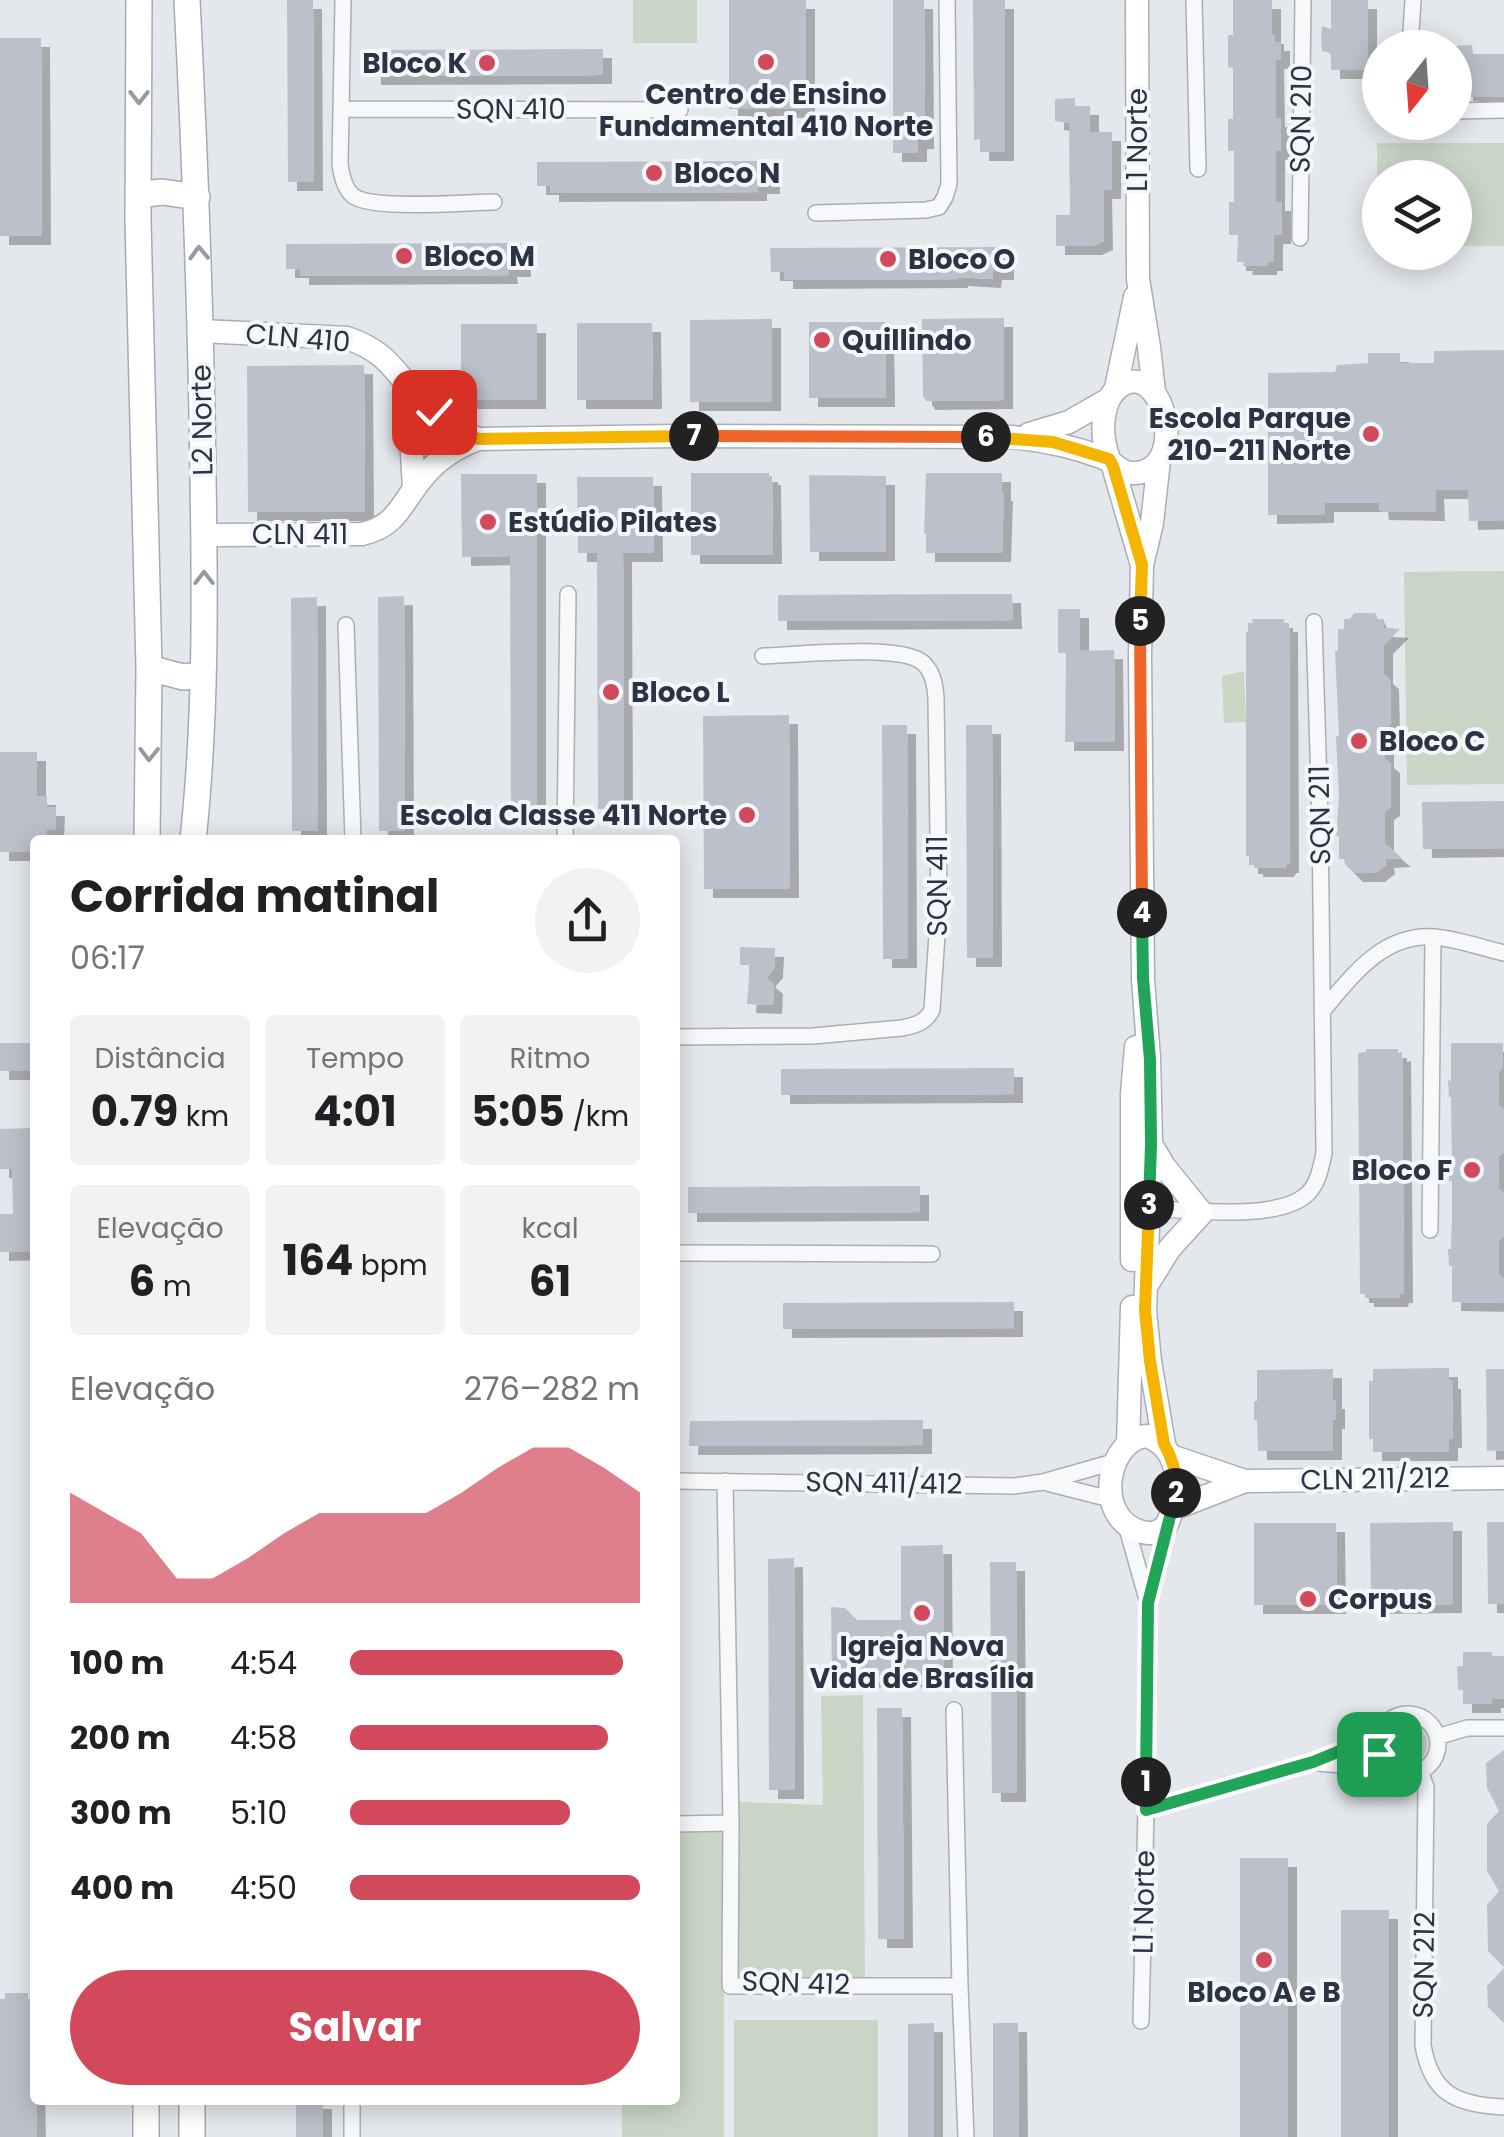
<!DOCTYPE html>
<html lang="pt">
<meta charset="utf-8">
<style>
:root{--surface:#fff;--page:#f2f2f2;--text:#202124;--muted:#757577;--accent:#d1495b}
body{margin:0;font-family:Poppins,sans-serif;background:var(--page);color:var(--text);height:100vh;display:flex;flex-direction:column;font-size:38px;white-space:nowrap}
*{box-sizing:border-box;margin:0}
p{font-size:32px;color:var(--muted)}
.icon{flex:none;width:55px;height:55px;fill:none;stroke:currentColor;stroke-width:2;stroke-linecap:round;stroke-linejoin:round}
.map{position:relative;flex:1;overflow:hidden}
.side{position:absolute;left:30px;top:835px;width:650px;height:1270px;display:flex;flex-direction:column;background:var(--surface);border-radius:10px;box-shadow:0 5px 25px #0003}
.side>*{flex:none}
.needle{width:65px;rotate:197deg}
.fabs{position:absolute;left:1362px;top:30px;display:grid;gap:20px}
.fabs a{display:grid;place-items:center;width:110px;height:110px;border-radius:50%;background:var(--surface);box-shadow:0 5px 25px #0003;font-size:50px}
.pin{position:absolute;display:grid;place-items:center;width:85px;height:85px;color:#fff;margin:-42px;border-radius:20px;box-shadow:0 5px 15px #0006}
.km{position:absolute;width:50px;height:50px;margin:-25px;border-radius:50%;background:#222;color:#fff;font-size:28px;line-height:50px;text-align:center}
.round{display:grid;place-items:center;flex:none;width:105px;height:105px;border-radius:52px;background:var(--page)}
.overview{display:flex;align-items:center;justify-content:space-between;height:170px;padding:0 40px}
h1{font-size:45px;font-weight:700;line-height:75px}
.metrics{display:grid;grid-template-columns:repeat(3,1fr);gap:15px;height:170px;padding:10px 40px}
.metrics div{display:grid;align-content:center;border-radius:10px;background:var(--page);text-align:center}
.metrics b{font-size:42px;font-weight:700}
.metrics small{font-size:28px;font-weight:400}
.metrics p{font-size:28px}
.chart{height:280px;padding:20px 40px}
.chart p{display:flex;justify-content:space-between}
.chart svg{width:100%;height:180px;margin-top:10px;fill:var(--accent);opacity:.7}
.primary-button{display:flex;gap:20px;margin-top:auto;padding:20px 40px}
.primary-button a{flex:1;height:115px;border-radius:60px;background:var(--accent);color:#fff;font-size:40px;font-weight:700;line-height:115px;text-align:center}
ul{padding:0 40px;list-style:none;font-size:32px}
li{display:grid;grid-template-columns:160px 120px 1fr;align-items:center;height:75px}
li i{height:25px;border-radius:12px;background:var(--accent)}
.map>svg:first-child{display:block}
.green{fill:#c9d6c5}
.building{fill:#bbc0ca;filter:url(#shadow)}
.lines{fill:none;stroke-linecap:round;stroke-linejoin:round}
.street-casing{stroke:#a9aeb7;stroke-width:18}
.secondary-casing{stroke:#a9aeb7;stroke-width:25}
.primary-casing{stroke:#a3abb8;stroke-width:28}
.street{stroke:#f7f8fa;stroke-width:15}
.secondary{stroke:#fff;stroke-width:22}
.primary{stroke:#fff;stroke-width:25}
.oneway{stroke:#959aa2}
.split-1-casing{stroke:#fff;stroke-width:20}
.split-2-casing{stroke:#fff;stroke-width:20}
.split-3-casing{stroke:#fff;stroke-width:20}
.split-4-casing{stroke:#fff;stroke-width:20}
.split-5-casing{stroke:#fff;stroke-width:20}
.split-6-casing{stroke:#fff;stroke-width:20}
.split-7-casing{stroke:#fff;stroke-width:20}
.split-8-casing{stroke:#fff;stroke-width:20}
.split-1{stroke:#22a559;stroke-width:12}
.split-2{stroke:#22a559;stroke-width:12}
.split-3{stroke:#f5b400;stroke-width:12}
.split-4{stroke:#22a559;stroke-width:12}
.split-5{stroke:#f0652b;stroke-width:12}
.split-6{stroke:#f5b400;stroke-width:12}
.split-7{stroke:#f0652b;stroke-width:12}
.split-8{stroke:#f5b400;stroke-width:12}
.poi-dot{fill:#d1495b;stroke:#f4f6f9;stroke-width:4}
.labels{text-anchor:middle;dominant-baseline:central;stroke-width:8;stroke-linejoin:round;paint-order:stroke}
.poi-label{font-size:28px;font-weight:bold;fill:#2b3445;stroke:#f4f6f9;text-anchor:start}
.street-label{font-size:28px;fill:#2b3445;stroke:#f4f6f9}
</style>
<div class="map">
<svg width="1504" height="2137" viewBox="0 0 1504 2137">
<defs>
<filter id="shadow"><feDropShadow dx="9" dy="9" stdDeviation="0" flood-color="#0004"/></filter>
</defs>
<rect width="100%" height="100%" fill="#e4e7ec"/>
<path class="green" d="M633 0H697V43H633Z
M1377 143H1504V246H1455V178H1380V245L1378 246Z
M1504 571V784L1407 785 1404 572Z
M1244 671 1246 722 1224 723 1222 676Z
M863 1695 865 1979 738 1977 739 1802 823 1805 821 1696Z
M1385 1744a21 21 0 1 1 42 0a21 21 0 1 1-42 0Z
M675 1831H724V2137H622V2100H675Z
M734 2020H878V2137H734Z"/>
<path class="building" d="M287 0H313L314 182H288Z
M729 0H806V109H729Z
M893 0H924L925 140H918V153H893Z
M973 0H1005V152H980V139L974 140Z
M1233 0H1272V35H1275V42H1281V60H1275L1276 118H1281V151H1276V202H1282V235H1274V262H1268V266H1243L1244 262H1237L1238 235H1229V202H1234V151H1228V119H1233V68L1228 67V35H1233Z
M1331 0H1368V70H1331V53L1322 51 1321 38 1322 26 1331 29Z
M0 38H41L42 236H0Z
M1472 45 1473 54H1504V97H1469V92H1464V63L1455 64V46Z
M603 49V75L372 76 371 50Z
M1075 98V106H1090V132H1112V190H1103L1104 241 1093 246H1056V215H1070L1069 123 1055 121V99Z
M771 161V185H758V192L550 193V186H537V162Z
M521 243 522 268H508L509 275 300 276V269H286V244Z
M1005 247V271H993L992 279 959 277V279L784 280V272H771L770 248Z
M1004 318V400L926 401 925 398 923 397 922 319Z
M772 319V402H690V320Z
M809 322H885L886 398H809Z
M577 323H652L653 400H577Z
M461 324H537V400H461Z
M1504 350V520L1469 521 1468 490H1435L1436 512 1380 511 1379 503H1325V514L1268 515V373L1335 372 1337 365 1368 363V353H1400V363H1434V351Z
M364 365 365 512H248L247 366Z
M691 473H769V476H772L773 555H691Z
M926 473H1002V492H1004L1002 553H926V534H924Z
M461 474H537V810H511L510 556 462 557Z
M809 475 886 476V552H810Z
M577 477H653L654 553H623L624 809H598L597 553H578Z
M999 594H1012L1013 620 778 621V595Z
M404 596 405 831H379L378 597Z
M317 597 318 831H292L291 598Z
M1058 609H1080V651L1114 650 1115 742H1065L1066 653H1058Z
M1354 613H1375L1378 619H1384V628L1400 629 1384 645V675L1390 680 1391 723 1385 728V759L1391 764V807L1385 811V844L1402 858 1385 859 1386 865 1376 873H1354L1345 864 1344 859H1339V836H1336L1339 797 1336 736H1339L1335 651H1338V629H1344V619H1350Z
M1252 619H1284V623H1289L1290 864H1287L1285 868H1254V865H1249V856H1246V632H1248V623H1253Z
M789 715 790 889H704L703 716Z
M882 725H907L908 959H883Z
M966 725H992L993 958H967Z
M0 752H37V796H47V807H56L55 830H47V840H35V852H0Z
M1504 801V848L1423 849 1422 802Z
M740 947 775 948 774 969 766 978 774 985 773 1005 747 1004 750 965H740Z
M0 1043H35V1071H0Z
M1451 1043H1503V1067L1499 1072 1498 1105 1504 1110V1152L1498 1157 1499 1189 1504 1193V1236L1499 1241V1274L1504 1279V1303L1452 1302V1266H1449L1448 1249H1451L1452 1217V1181H1449V1165H1452L1451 1097H1449L1448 1080 1451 1081Z
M1366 1049H1398V1053L1402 1052 1404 1294H1400L1399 1298H1365V1294H1360L1358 1053 1366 1052Z
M1014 1068V1094L781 1095V1069Z
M35 1128V1251L0 1252V1214H13L12 1169H0V1129Z
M920 1186V1212L688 1213V1187Z
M1014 1302V1328L783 1329V1303Z
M1449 1368V1380H1452L1453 1439H1449V1452H1373V1439H1369V1381H1373V1369Z
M1333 1369V1400H1336V1420H1333V1451H1258L1257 1420H1254V1401H1257V1370Z
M1486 1369H1504V1450L1487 1451Z
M923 1420V1445L689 1446 690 1421Z
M1453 1522V1604L1371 1605 1370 1523Z
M1487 1522H1504V1604H1488Z
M1254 1523H1336L1337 1605H1254Z
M943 1545 944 1678 832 1679 831 1607 845 1608 857 1620H901V1546Z
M794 1558 795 1790H769L768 1559Z
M990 1562H1016L1017 1793H992Z
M1463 1652H1492V1656H1504V1699H1492V1704H1463V1690H1458L1457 1666H1463Z
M877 1708H902L904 1939H878Z
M1504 1750V1967L1488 1951 1487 1905 1499 1891 1487 1871V1824L1499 1811 1487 1788 1486 1763Z
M1240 1858H1288V2137H1240Z
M1341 1910H1389V2137H1341Z
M1504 1968V2023L1488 2007 1487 1986Z
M5 1993H28V1999H35L37 2137H0V1999H5Z
M934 2023V2137H908V2024Z
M993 2023H1018L1019 2137H993Z
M296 2100H323V2137H296Z"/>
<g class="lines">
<g class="street-casing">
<path id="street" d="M343 0 340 165C342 176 344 187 352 195 369 211 467 202 494 202
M1194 0 1198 169
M1410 48 1413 0
M341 109 680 110
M1455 111 1504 110
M816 213 926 210 939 207 945 197 949 184 947 0
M1300 238 1303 0
M346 625 353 840
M565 840 568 594
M1324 1009C1353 975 1383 934 1433 937 1455 938 1482 948 1504 953
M675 1037 813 1036 902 1028C916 1025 925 1023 932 1010L939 904 936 698C935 685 933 671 922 662 899 644 796 655 763 656
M1141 1208C1183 1209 1272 1222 1305 1196 1318 1186 1321 1167 1324 1153L1320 818 1314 622
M1430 1230 1433 937
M675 1253 932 1254
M675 1481 1014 1486 1043 1482 1117 1461
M725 1481 731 1823 730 1986H960L966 2137
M1047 1483 1110 1499
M1126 1525 1147 1599
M954 1710 960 1986
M1378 1744a30 30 0 1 1 60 0a30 30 0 1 1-60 0Z
M1437 1737 1467 1728H1504
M1317 1763 1391 1769
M1420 1771 1426 1787 1423 2045C1431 2094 1457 2105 1504 2107
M1146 1810 1313 1762 1379 1735
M675 1824 731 1823
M1141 2021 1146 1810 1148 1603 1166 1526
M352 2100V2137"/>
</g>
<g class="secondary-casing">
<path id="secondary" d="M1137 0 1138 279 1149 347 1154 392
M201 331 347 338C391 353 395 375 425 404 440 420 458 430 478 439
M408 385 414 488
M1116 388 1135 297
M1029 434 1069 422 1109 399
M1159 460 1152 523 1142 565 1140 656 1143 979 1149 1059 1151 1144 1145 1311 1150 1361 1164 1444
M1113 466 1141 562
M204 535 362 534C399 526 402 500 425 475 439 458 457 447 478 439L677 436 1011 437C1042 440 1071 446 1101 457 1114 461 1119 474 1135 473 1187 472 1167 368 1126 383 1118 386 1113 392 1109 399 1101 418 1102 440 1109 459
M1132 1260V1093L1136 1047
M1147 1285 1170 1248 1202 1213 1164 1166 1151 1144
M1147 1436C1184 1450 1181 1495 1166 1526 1156 1534 1149 1535 1136 1530 1093 1512 1109 1438 1147 1436Z
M1128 1444 1132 1307
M1171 1456 1245 1481 1504 1478
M1173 1509 1245 1481"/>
</g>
<g class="primary-casing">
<path id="primary" d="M139 0 138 220 149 668 147 840
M187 0C195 159 201 318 203 477 205 598 206 720 193 840
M138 195 162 192 197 197
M149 668 183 677 203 675
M192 2100V2137
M146 2137V2100"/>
</g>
<use href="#street" class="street"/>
<use href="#secondary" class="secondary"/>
<use href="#primary" class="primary"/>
</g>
<defs><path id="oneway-chevron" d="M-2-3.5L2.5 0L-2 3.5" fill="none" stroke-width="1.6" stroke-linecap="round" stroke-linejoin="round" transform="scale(2.5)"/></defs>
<g class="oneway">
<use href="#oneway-chevron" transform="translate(139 97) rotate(90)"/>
<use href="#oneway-chevron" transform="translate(199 253) rotate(-92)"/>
<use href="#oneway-chevron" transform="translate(204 578) rotate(-90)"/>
<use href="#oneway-chevron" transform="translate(149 754) rotate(91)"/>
</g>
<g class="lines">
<g class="split-1-casing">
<path id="split-1" d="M1146 1782V1810L1313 1762 1379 1735V1754"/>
</g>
<g class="split-2-casing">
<path id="split-2" d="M1146 1782 1148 1603 1176 1493"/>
</g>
<g class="split-3-casing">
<path id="split-3" d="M1149 1205 1145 1310 1150 1361 1164 1444C1173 1459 1177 1475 1176 1493"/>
</g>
<g class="split-4-casing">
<path id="split-4" d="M1142 913 1143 978 1150 1060 1151 1144 1149 1205"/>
</g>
<g class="split-5-casing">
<path id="split-5" d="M1140 621 1142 913"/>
</g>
<g class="split-6-casing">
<path id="split-6" d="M986 437 1053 442 1109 459 1113 466 1142 565 1140 621"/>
</g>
<g class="split-7-casing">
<path id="split-7" d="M694 436 986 437"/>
</g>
<g class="split-8-casing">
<path id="split-8" d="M434 412 447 424 478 439 694 436"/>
</g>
<use href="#split-1" class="split-1"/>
<use href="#split-2" class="split-2"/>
<use href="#split-3" class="split-3"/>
<use href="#split-4" class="split-4"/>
<use href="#split-5" class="split-5"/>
<use href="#split-6" class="split-6"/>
<use href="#split-7" class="split-7"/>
<use href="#split-8" class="split-8"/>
</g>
<g class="poi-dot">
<circle cx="766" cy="62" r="10"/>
<circle cx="487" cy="63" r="10"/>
<circle cx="654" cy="173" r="10"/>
<circle cx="404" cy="256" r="10"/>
<circle cx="888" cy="259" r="10"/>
<circle cx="822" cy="340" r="10"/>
<circle cx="1371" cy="434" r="10"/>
<circle cx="488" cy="522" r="10"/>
<circle cx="611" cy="692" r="10"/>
<circle cx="1359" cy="741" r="10"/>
<circle cx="747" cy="815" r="10"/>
<circle cx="1472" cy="1170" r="10"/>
<circle cx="1308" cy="1599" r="10"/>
<circle cx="922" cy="1613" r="10"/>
<circle cx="1264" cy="1960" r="10"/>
</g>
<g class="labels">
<g class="poi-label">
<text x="467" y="63" text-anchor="end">Bloco K</text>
<text x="766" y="94" text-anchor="middle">Centro de Ensino<tspan x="766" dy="32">Fundamental 410 Norte</tspan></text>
<text x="674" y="173">Bloco N</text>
<text x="424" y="256">Bloco M</text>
<text x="908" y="259">Bloco O</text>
<text x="842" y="340">Quillindo</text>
<text x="1351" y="418" text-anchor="end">Escola Parque<tspan x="1351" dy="32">210-211 Norte</tspan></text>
<text x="508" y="522">Estúdio Pilates</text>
<text x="631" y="692">Bloco L</text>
<text x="1379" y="741">Bloco C</text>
<text x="727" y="815" text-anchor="end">Escola Classe 411 Norte</text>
<text x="1452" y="1170" text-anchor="end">Bloco F</text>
<text x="1328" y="1599">Corpus</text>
<text x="922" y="1646" text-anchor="middle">Igreja Nova<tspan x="922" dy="32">Vida de Brasília</tspan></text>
<text x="1264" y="1992" text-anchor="middle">Bloco A e B</text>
</g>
<g class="street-label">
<text x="511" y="109">SQN 410</text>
<text transform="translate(1301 119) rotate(-89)">SQN 210</text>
<text transform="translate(1137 140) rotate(-90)">L1 Norte</text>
<text transform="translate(298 338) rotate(5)">CLN 410</text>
<text transform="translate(202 420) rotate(-91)">L2 Norte</text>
<text x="300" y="534">CLN 411</text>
<text transform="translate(1320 815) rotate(-91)">SQN 211</text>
<text transform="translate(937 886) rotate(-90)">SQN 411</text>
<text transform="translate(1375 1479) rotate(-1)">CLN 211/212</text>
<text transform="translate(884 1483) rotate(1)">SQN 411/412</text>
<text transform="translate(1144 1902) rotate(-89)">L1 Norte</text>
<text transform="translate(1424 1965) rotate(-89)">SQN 212</text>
<text transform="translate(796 1983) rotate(2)">SQN 412</text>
</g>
</g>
</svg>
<div class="fabs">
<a><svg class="needle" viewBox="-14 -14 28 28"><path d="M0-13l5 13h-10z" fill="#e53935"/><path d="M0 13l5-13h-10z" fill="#757577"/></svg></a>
<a><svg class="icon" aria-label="layers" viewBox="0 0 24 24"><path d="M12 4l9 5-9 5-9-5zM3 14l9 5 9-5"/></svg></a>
</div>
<div class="pin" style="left:1379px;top:1754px;background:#1e9e55"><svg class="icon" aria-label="arrive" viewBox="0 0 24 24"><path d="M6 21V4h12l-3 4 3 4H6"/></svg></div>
<div class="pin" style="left:434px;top:412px;background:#d93025"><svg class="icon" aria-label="check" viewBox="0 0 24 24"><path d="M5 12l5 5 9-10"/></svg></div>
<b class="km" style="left:1146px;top:1782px">1</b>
<b class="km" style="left:1176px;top:1493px">2</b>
<b class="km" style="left:1149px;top:1205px">3</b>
<b class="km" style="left:1142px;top:913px">4</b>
<b class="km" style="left:1140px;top:621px">5</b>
<b class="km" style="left:986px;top:437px">6</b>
<b class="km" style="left:694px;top:436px">7</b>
<section class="side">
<div class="overview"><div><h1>Corrida matinal</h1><p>06:17</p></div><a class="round"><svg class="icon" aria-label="share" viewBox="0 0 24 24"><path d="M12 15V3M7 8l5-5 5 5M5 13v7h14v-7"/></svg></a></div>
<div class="metrics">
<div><p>Distância</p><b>0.79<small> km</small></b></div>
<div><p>Tempo</p><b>4:01</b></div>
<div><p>Ritmo</p><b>5:05<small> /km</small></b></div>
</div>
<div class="metrics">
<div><p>Elevação</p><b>6<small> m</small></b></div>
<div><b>164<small> bpm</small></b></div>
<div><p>kcal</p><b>61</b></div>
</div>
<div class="chart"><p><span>Elevação</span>276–282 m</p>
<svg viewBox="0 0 160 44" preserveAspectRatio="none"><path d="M0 44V17L10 22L20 27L30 38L40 38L50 33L60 27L70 22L80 22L90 22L100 22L110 17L120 11L130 6L140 6L150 11L160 17V44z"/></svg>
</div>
<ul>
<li><b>100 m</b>4:54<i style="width:94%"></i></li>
<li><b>200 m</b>4:58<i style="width:89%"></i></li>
<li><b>300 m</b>5:10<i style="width:76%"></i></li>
<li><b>400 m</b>4:50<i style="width:100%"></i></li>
</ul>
<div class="primary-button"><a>Salvar</a></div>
</section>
</div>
